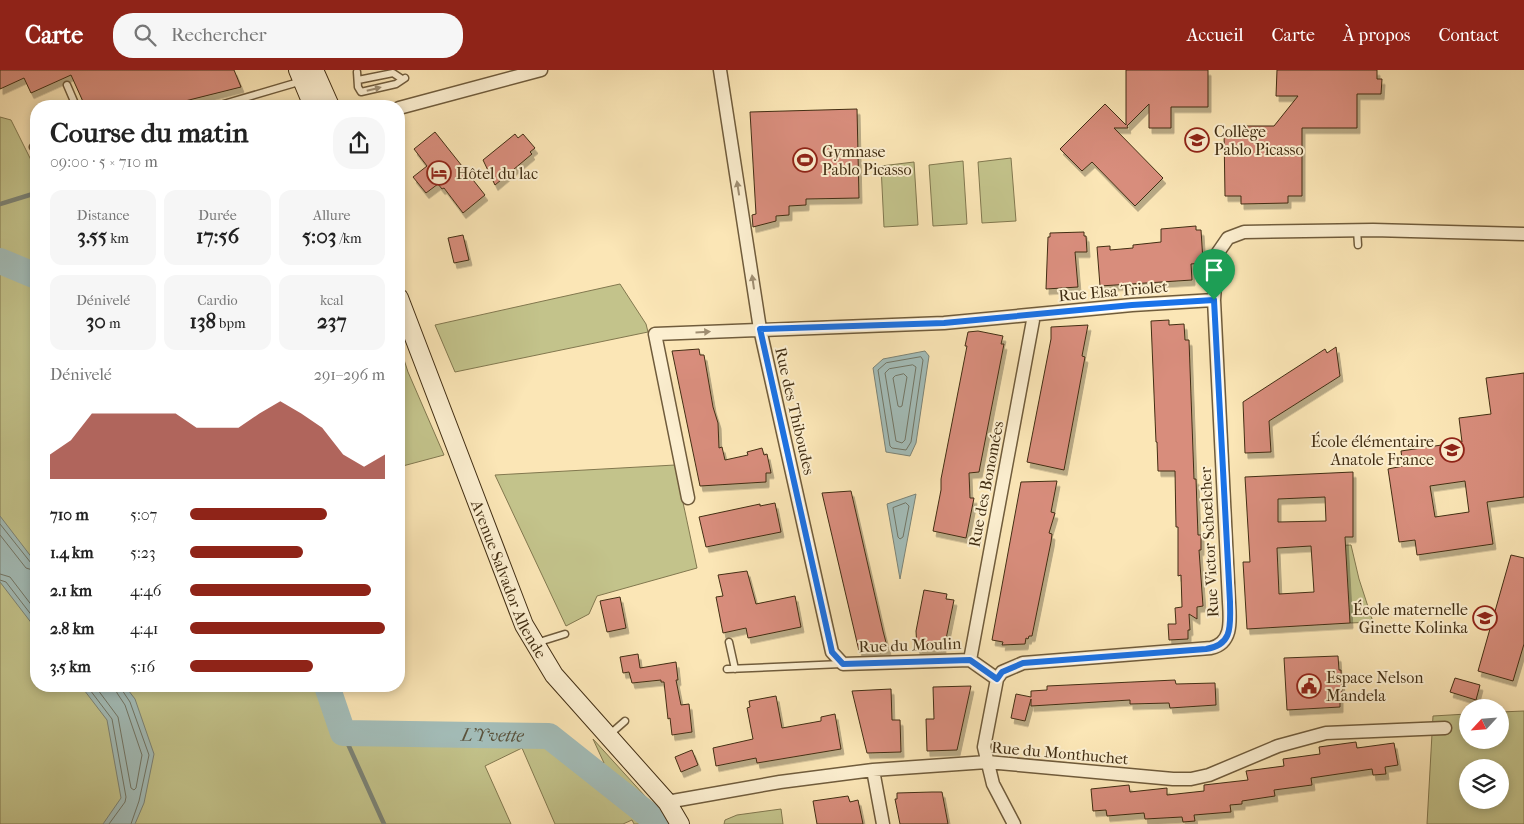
<!DOCTYPE html>
<html lang="fr">
<meta charset="utf-8">
<style>
:root{--surface:#fff;--page:#f6f6f6;--text:#222;--muted:#767676;--accent:#8f2418}
body{margin:0;font-family:"IM FELL French Canon",serif;background:var(--page);color:var(--text);height:100vh;display:flex;flex-direction:column;font-size:19px;white-space:nowrap}
*{box-sizing:border-box;margin:0}
p{font-size:16px;color:var(--muted)}
.icon{flex:none;width:28px;height:28px;fill:none;stroke:currentColor;stroke-width:2;stroke-linecap:round;stroke-linejoin:round}
.map{position:relative;flex:1;overflow:hidden}
.sheet{position:absolute;left:30px;top:30px;width:375px;height:592px;display:flex;flex-direction:column;background:var(--surface);border-radius:20px;box-shadow:0 2px 8px #0003}
.sheet>*{flex:none}
.needle{width:32px;rotate:244deg}
.controls{position:absolute;left:1459px;top:629px;display:grid;gap:10px}
.controls a{display:grid;place-items:center;width:50px;height:50px;border-radius:50%;background:var(--surface);box-shadow:0 2px 8px #0003;font-size:25px}
.pin{position:absolute;display:grid;place-items:center;width:42px;height:42px;color:#fff;margin:-51px -21px;border-radius:50% 50% 50% 0;rotate:-45deg;box-shadow:0 0 5px #0007}
.pin .icon{rotate:45deg}
.round{display:grid;place-items:center;flex:none;width:52px;height:52px;border-radius:20px;background:var(--page)}
.overview{display:flex;align-items:center;justify-content:space-between;height:85px;padding:0 20px}
h1{font-size:28px;font-weight:700;line-height:38px}
.stats{display:grid;grid-template-columns:repeat(3,1fr);gap:8px;height:85px;padding:5px 20px}
.stats div{display:grid;align-content:center;border-radius:12px;background:var(--page);text-align:center}
.stats b{font-size:21px;font-weight:700}
.stats small{font-size:14px;font-weight:400}
.stats p{font-size:14px}
.chart{height:140px;padding:10px 20px}
.chart p{display:flex;justify-content:space-between}
.chart svg{width:100%;height:90px;margin-top:5px;fill:var(--accent);opacity:.7}
ul{padding:0 20px;list-style:none;font-size:16px}
li{display:grid;grid-template-columns:80px 60px 1fr;align-items:center;height:38px}
li i{height:12px;border-radius:6px;background:var(--accent)}
header{display:flex;align-items:center;gap:30px;box-sizing:border-box;height:70px;padding:0 25px;background:var(--accent);color:#fff}
header strong{font-size:24px}
nav{display:flex;gap:28px;margin-inline-start:auto;font-size:18px}
.search{width:350px;height:45px;background:var(--page);display:flex;align-items:center;gap:12px;box-sizing:border-box;padding:0 18px;border-radius:20px;color:var(--muted);font-size:19px}
.map>svg:first-child{display:block}
.green{fill:#c3c38b;stroke:#82784f;fill-rule:evenodd}
.water{fill:#a3bdb9;stroke:#7c8477}
.lines{fill:none;stroke-linecap:round;stroke-linejoin:round}
.shore{stroke:#727666;stroke-width:1}
.stream{stroke:#7c8477;stroke-width:4.5}
.river{stroke:#a3bdb9;stroke-width:26}
.building{fill:#d88d7c;stroke:#422e13;fill-rule:evenodd;filter:url(#shadow)}
.service-casing{stroke:#705c3c;stroke-width:9}
.minor-casing{stroke:#705c3c;stroke-width:15}
.secondary-casing{stroke:#422e13;stroke-width:20}
.service{stroke:#fcefd0;stroke-width:6}
.minor{stroke:#fcefd0;stroke-width:12}
.secondary{stroke:#fcefd0;stroke-width:18}
.oneway{fill:#9f8e72}
.route-casing{stroke:#fff;stroke-width:10}
.route{stroke:#1a73e8;stroke-width:6}
.labels{text-anchor:middle;dominant-baseline:central;stroke-width:4;stroke-linejoin:round;paint-order:stroke}
.poi-label{font-size:16px;fill:#422e13;stroke:#fcefd0;text-anchor:start}
.street-label{font-size:16px;fill:#422e13;stroke:#fcefd0}
.water-label{font-size:18px;font-style:italic;fill:#5a523c;stroke:#fcefd0}
</style>
<header>
<strong>Carte</strong>
<div class="search"><svg class="icon" aria-label="search" viewBox="0 0 24 24"><circle cx="10" cy="10" r="6"/><path d="M15 15l6 6"/></svg>Rechercher</div>
<nav><a>Accueil</a><a>Carte</a><a>À propos</a><a>Contact</a></nav>
</header>
<div class="map">
<svg width="1524" height="754" viewBox="0 0 1524 754">
<defs>
<filter id="shadow"><feDropShadow dx="3" dy="5.5" stdDeviation="0" flood-color="#0004"/></filter>
</defs>
<rect width="100%" height="100%" fill="#fbe6b6"/>
<filter id="stains"><feTurbulence type="fractalNoise" baseFrequency=".004" numOctaves="4"/><feColorMatrix values="0 0 0 0 .2 0 0 0 0 .09 0 0 0 0 .02 0 0 0 .5 -.17"/></filter>
<radialGradient id="worn" r=".72"><stop offset=".6" stop-color="#630" stop-opacity="0"/><stop offset="1" stop-color="#630" stop-opacity=".3"/></radialGradient>
<path class="green" d="M0 47 11 50 36 100V616H334L347 657 430 655 478 660 528 661 604 693 593 669 665 748 669 754H634L632 750 623 754H555L522 678 485 696 511 754H0Z
M1011 88 1016 151 982 153 978 92Z
M963 91 967 154 933 156 929 95Z
M914 92 918 155 884 157 881 96Z
M620 214 646 254 648 262 455 302 435 255Z
M399 274 408 302 444 385 399 397Z
M675 395 697 498 597 526 589 544 566 556 495 405Z
M1351 475 1359 509 1373 552 1350 553 1329 476Z
M1524 641V754H1427L1433 646 1467 644 1468 670H1500V642ZM1468 698H1500V730H1468Z
M781 739 783 754H724L725 750 737 745Z"/>
<path class="water" d="M925 281 929 286 916 373 910 386 886 382 873 298 883 289Z
M916 424 900 509 887 434Z
M0 446 36 493V559L0 512Z
M81 616H125L135 629 154 684 144 733 135 754H103L121 728 107 650Z"/>
<g class="lines">
<path class="shore" d="M921 287 923 290 911 372 906 380 892 378 890 376 878 300 886 293Z
M913 295 916 297 905 370 902 373 896 371 885 303 889 299Z
M904 304 907 307 902 336 900 337 898 336 893 308 895 306Z
M906 433 909 436 903 467 900 469 898 467 893 438Z
M0 454 31 493 36 495
M0 465 26 498 36 501
M0 504 10 507 36 541
M0 510 6 512 36 551
M87 616 112 649 126 727 125 732 109 754
M95 616 118 647 131 718 134 720 136 718 142 685 125 635 117 623 115 616
M122 616V620L130 632 149 685 139 731 131 754"/>
<path class="stream" d="M0 134 36 123
M343 663 384 754"/>
<g class="river">
<path d="M0 191 36 206"/>
<path id="s1" d="M327 616 343 663 549 666 660 754"/>
</g>
</g>
<path class="building" d="M0 0H234L241 17 165 36H85L71 5 31 23 24 8 0 19Z
M1126 0H1208V37H1171V58H1149V34L1127 56 1128 58H1114L1163 108 1135 136 1092 92 1082 101 1060 79 1105 34 1126 55Z
M1277 0H1377V9H1382L1381 24H1357V58H1302V126H1288V133L1241 134V126H1225L1224 62H1239V56H1274L1298 26H1276Z
M857 39 859 128 806 129V135L789 136V145L776 146V151L753 157 752 145 756 144 750 42Z
M435 62 485 125 463 143 444 118 442 119 438 114 426 123 413 107 427 96 414 79Z
M515 64 518 68 523 64 535 78 530 82 532 84 495 115 483 90Z
M1196 156V160H1201L1203 191V193L1191 194 1192 210 1100 216 1097 177 1110 176V180L1133 178V175L1161 172V159Z
M1084 162V166H1086L1087 182H1075L1078 217 1046 219 1048 167H1050V163Z
M463 165 469 190 454 193 448 168Z
M1169 250V255L1184 254 1185 270H1189L1194 409H1196L1198 465H1201V480H1199L1203 536 1197 537V549L1189 544 1190 560H1188V569L1169 570 1168 554H1176L1175 538 1182 537 1181 505 1178 506V457H1176L1175 401H1158L1157 372H1156L1151 251Z
M1088 255 1082 286 1085 287 1064 400 1027 392 1051 269V257Z
M978 261 1003 266 1001 274H1004L979 402 969 403 970 428H974L966 468 933 461 941 420V409L967 276H965L968 262Z
M1336 277 1340 306 1269 351 1271 382 1245 383 1243 332 1325 279 1327 283Z
M699 279 700 285H704L713 337 718 353 719 378 722 377 725 390 748 385 747 382 762 378 764 385 767 384 771 403H766V412L700 416 672 281Z
M1524 303V427L1487 432 1493 474 1417 485 1415 470 1399 472 1388 399 1403 396 1401 381 1462 372 1459 348 1491 344 1486 308ZM1465 411 1469 442 1435 447 1430 416Z
M1353 402V467H1345L1350 553 1247 559 1243 492H1250L1245 407ZM1325 427 1326 451 1278 452V429ZM1311 476 1314 522 1279 524 1277 478Z
M1057 411 1051 442 1055 443 1049 463 1052 464 1051 472 1032 566H1029L1028 569 1026 568 1025 574 1002 575 1003 572 992 570 1021 412Z
M851 421 883 561 888 580 859 581 822 423Z
M775 433 781 462 706 477 699 447 760 434V436Z
M1511 485 1524 488V574L1513 611 1478 601Z
M747 501 756 534 795 526 801 557 748 568 746 558 723 563 716 527 723 526 718 505Z
M924 520 947 524 946 529 954 530 946 569H942L943 578 917 579 916 561Z
M620 527 626 558 607 562 600 531Z
M638 584 640 598 676 592 678 610H676L681 635 689 634 692 662 672 665 670 648 668 649 664 612H661V610L632 613 629 602 623 603 620 587Z
M1338 586 1339 600H1341L1342 625 1340 626V637L1287 640 1284 588Z
M1455 608 1480 615 1476 630 1450 622Z
M1175 610 1176 614 1215 613 1216 635 1170 638 1169 633 1130 634V630L1031 636V629L1025 651 1011 648 1016 624 1031 627V621L1047 620V616Z
M971 616 957 680 927 681 926 649H934L933 617Z
M891 619 892 650H900L901 682 867 683 852 621Z
M776 626 782 658 821 651V647L835 644 841 679 757 693 756 688 716 696 713 678 753 669 747 638 750 637 749 631Z
M1356 672 1357 678 1394 673 1398 695 1385 697 1386 704 1373 705 1372 699 1311 708 1312 715 1274 720 1275 726 1242 731V734L1230 735 1231 742 1194 745 1195 751 1183 752 1182 747 1145 749 1144 743 1107 746 1106 740 1093 741 1091 719 1129 715 1130 722 1167 718V725L1204 721V715L1248 710 1246 701 1284 696 1283 689 1320 684 1319 677Z
M692 680 698 695 681 702 675 687Z
M932 722H942L948 754H900L895 729H897V723Z
M848 726 850 732 858 730 863 754H817L813 731Z"/>
<g class="lines">
<g class="service-casing">
<path id="service" d="M357 2 358 17 361 22 396 14 405 8
M358 10 393 3 402 9
M67 15 76 36
M217 36 302 11
M33 77 36 76
M1357 160 1358 175
M729 572 735 599
M536 573 565 564
M727 599 842 594
M609 665 625 651"/>
</g>
<g class="minor-casing">
<path id="minor" d="M720 0 760 259 832 582 843 594 970 590 997 609
M399 38 541 0
M688 428 655 264 944 253 1132 235 1214 230
M970 590 1034 245
M873 700 883 754
M667 732 780 712 873 700 987 692 1173 709H1191L1209 705 1278 676 1326 663 1445 658
M1014 754 993 714 984 677 997 609 1002 602 1023 593 1211 578C1233 573 1230 550 1229 532L1214 230 1217 184 1228 168 1244 162 1373 160 1524 164"/>
</g>
<g class="secondary-casing">
<g id="secondary">
<path d="M298 0 313 36"/>
<path d="M314 0 330 36"/>
<path id="s2" d="M399 228 524 555 554 605 667 732 680 754"/>
</g>
</g>
<use href="#service" class="service"/>
<use href="#minor" class="minor"/>
<use href="#secondary" class="secondary"/>
</g>
<defs><path id="oneway-solid" d="M-6-.8H1V-3.2L6.5 0L1 3.2V.8H-6Z" transform="scale(1.25)"/></defs>
<g class="oneway">
<use href="#oneway-solid" transform="translate(374 19) rotate(-14)"/>
<use href="#oneway-solid" transform="translate(738 118) rotate(-99)"/>
<use href="#oneway-solid" transform="translate(753 212) rotate(-98)"/>
<use href="#oneway-solid" transform="translate(703 262) rotate(-3)"/>
</g>
<g class="lines">
<g class="route-casing">
<path id="route" d="M1214 230 1230 532C1230 554 1234 575 1206 579L1023 593 1002 602 997 609 970 590 843 594 832 582 760 259 944 253 1132 235Z"/>
</g>
<use href="#route" class="route"/>
</g>
<defs>
<g id="school-ring" transform="scale(1.25)"><circle r="9.5" fill="#fcefd0" stroke="#8f2418" stroke-width="1.5"/><path d="M0-5L7-2L0 1L-7-2ZM-4 1L0 2.5L4 1V4Q0 6-4 4Z" fill="#8f2418"/></g>
<g id="stadium-ring" transform="scale(1.25)"><circle r="9.5" fill="#fcefd0" stroke="#8f2418" stroke-width="1.5"/><path d="M0-5a6.5 5 0 1 0 0 10a6.5 5 0 1 0 0-10ZM-3.5-1.8h7v3.6h-7Z" fill="#8f2418"/></g>
<g id="hotel-ring" transform="scale(1.25)"><circle r="9.5" fill="#fcefd0" stroke="#8f2418" stroke-width="1.5"/><path d="M-6-4.5h1.5V1H6V5H4.5V3h-9V5H-6ZM-4 0a1.8 1.8 0 1 1 3.6 0ZM.5 0V-2.5h3Q6-2.5 6 0Z" fill="#8f2418"/></g>
<g id="civic-ring" transform="scale(1.25)"><circle r="9.5" fill="#fcefd0" stroke="#8f2418" stroke-width="1.5"/><path d="M-.6-6.5H3V-4.5H.6V-3L4-1V1h2V6H-6V1h2V-1L-.6-3ZM-1.2 2.5V6h2.4V2.5Z" fill="#8f2418"/></g>
</defs>
<g fill-rule="evenodd">
<use href="#school-ring" x="1197" y="70"/>
<use href="#stadium-ring" x="805" y="90"/>
<use href="#hotel-ring" x="439" y="103"/>
<use href="#school-ring" x="1452" y="380"/>
<use href="#school-ring" x="1485" y="548"/>
<use href="#civic-ring" x="1309" y="616"/>
</g>
<g class="labels">
<g class="poi-label">
<text x="1214" y="61">Collège<tspan x="1214" dy="18">Pablo Picasso</tspan></text>
<text x="822" y="81">Gymnase<tspan x="822" dy="18">Pablo Picasso</tspan></text>
<text x="456" y="103">Hôtel du lac</text>
<text x="1434" y="371" text-anchor="end">École élémentaire<tspan x="1434" dy="18">Anatole France</tspan></text>
<text x="1468" y="539" text-anchor="end">École maternelle<tspan x="1468" dy="18">Ginette Kolinka</tspan></text>
<text x="1326" y="607">Espace Nelson<tspan x="1326" dy="18">Mandela</tspan></text>
</g>
<g class="street-label">
<text transform="translate(1113 221) rotate(-5)">Rue Elsa Triolet</text>
<text transform="translate(795 341) rotate(77)">Rue des Thiboudes</text>
<text transform="translate(986 414) rotate(-79)">Rue des Bonomées</text>
<text transform="translate(1209 472) rotate(-93)">Rue Victor Schœlcher</text>
<text stroke="none"><textPath href="#s2" startOffset="302">Avenue Salvador Allende</textPath></text>
<text transform="translate(910 575) rotate(-2)">Rue du Moulin</text>
<text transform="translate(1060 683) rotate(5)">Rue du Monthuchet</text>
</g>
<g class="water-label">
<text stroke="none"><textPath href="#s1" startOffset="199">L'Yvette</textPath></text>
</g>
</g>
<rect width="100%" height="100%" filter="url(#stains)"/>
<rect width="100%" height="100%" fill="url(#worn)"/>
</svg>
<div class="controls">
<a><svg class="needle" viewBox="-14 -14 28 28"><path d="M0-13l5 13h-10z" fill="#e53935"/><path d="M0 13l5-13h-10z" fill="#767676"/></svg></a>
<a><svg class="icon" aria-label="layers" viewBox="0 0 24 24"><path d="M12 4l9 5-9 5-9-5zM3 14l9 5 9-5"/></svg></a>
</div>
<div class="pin" style="left:1214px;top:230px;background:#1e9e55"><svg class="icon" aria-label="arrive" viewBox="0 0 24 24"><path d="M6 21V4h12l-3 4 3 4H6"/></svg></div>
<section class="sheet">
<div class="overview"><div><h1>Course du matin</h1><p>09:00 · 5 × 710 m</p></div><a class="round"><svg class="icon" aria-label="share" viewBox="0 0 24 24"><path d="M12 15V3M7 8l5-5 5 5M5 13v7h14v-7"/></svg></a></div>
<div class="stats">
<div><p>Distance</p><b>3.55<small> km</small></b></div>
<div><p>Durée</p><b>17:56</b></div>
<div><p>Allure</p><b>5:03<small> /km</small></b></div>
</div>
<div class="stats">
<div><p>Dénivelé</p><b>30<small> m</small></b></div>
<div><p>Cardio</p><b>138<small> bpm</small></b></div>
<div><p>kcal</p><b>237</b></div>
</div>
<div class="chart"><p><span>Dénivelé</span>291–296 m</p>
<svg viewBox="0 0 160 44" preserveAspectRatio="none"><path d="M0 44V32L10 25L20 12L30 12L40 12L50 12L60 12L70 19L80 19L90 19L100 12L110 6L120 12L130 19L140 32L150 38L160 32V44z"/></svg>
</div>
<ul>
<li><b>710 m</b>5:07<i style="width:70%"></i></li>
<li><b>1.4 km</b>5:23<i style="width:58%"></i></li>
<li><b>2.1 km</b>4:46<i style="width:93%"></i></li>
<li><b>2.8 km</b>4:41<i style="width:100%"></i></li>
<li><b>3.5 km</b>5:16<i style="width:63%"></i></li>
</ul>
</section>
</div>
